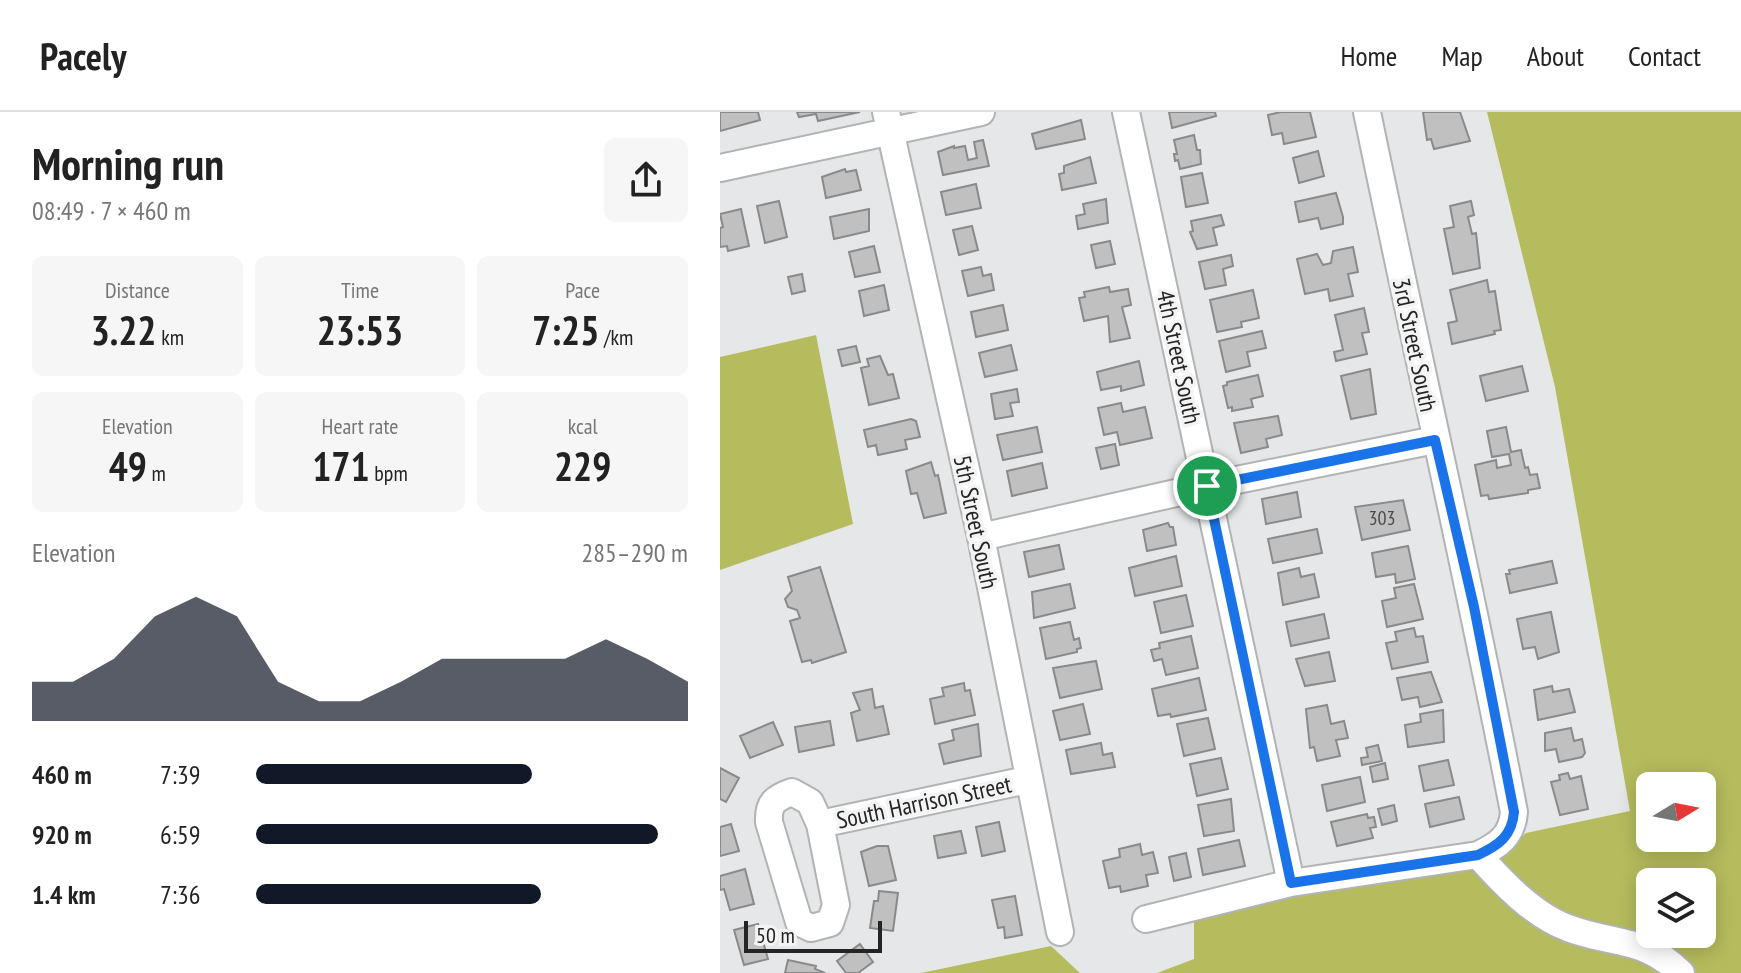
<!DOCTYPE html>
<meta charset="utf-8">
<style>
:root{--surface:#fff;--page:#f6f6f6;--text:#222;--muted:#767676;--line:#e0e0e0;--accent:#111827}
body{margin:0;font-family:"PT Sans Narrow",sans-serif;background:var(--page);color:var(--text);height:100vh;display:flex;flex-direction:column;font-size:30px;white-space:nowrap}
*{box-sizing:border-box;margin:0}
p{font-size:26px;color:var(--muted)}
.icon{flex:none;width:44px;height:44px;fill:none;stroke:currentColor;stroke-width:2;stroke-linecap:round;stroke-linejoin:round}
.map{position:relative;flex:1;overflow:hidden}
.side{display:flex;flex-direction:column;background:var(--surface);width:720px}
.side>*{flex:none}
.needle{width:52px;rotate:80deg}
.fabs{position:absolute;left:916px;top:660px;display:grid;gap:16px}
.fabs a{display:grid;place-items:center;width:80px;height:80px;border-radius:12px;background:var(--surface);box-shadow:0 4px 20px #0003;font-size:40px}
.scale{position:absolute;left:24px;bottom:20px;width:138px;box-sizing:border-box;padding-left:8px;border:4px solid #242424;border-top:0;font-size:22px;line-height:28px;white-space:nowrap;color:#242424;-webkit-text-stroke:6px #f4f4f5;paint-order:stroke}
.pin{position:absolute;display:grid;place-items:center;width:68px;height:68px;color:#fff;margin:-34px;border:4px solid #fff;border-radius:50%;box-shadow:0 2px 8px #0007}
.round{display:grid;place-items:center;flex:none;width:84px;height:84px;border-radius:12px;background:var(--page)}
.head{display:flex;align-items:center;justify-content:space-between;height:136px;padding:0 32px}
h1{font-size:44px;font-weight:800;line-height:60px}
.figures{display:grid;grid-template-columns:repeat(3,1fr);gap:12px;height:136px;padding:8px 32px}
.figures div{display:grid;align-content:center;border-radius:12px;background:var(--page);text-align:center}
.figures b{font-size:40px;font-weight:800}
.figures small{font-size:22px;font-weight:400}
.figures p{font-size:22px}
.chart{height:224px;padding:16px 32px}
.chart p{display:flex;justify-content:space-between}
.chart svg{width:100%;height:144px;margin-top:8px;fill:var(--accent);opacity:.7}
ul{padding:0 32px;list-style:none;font-size:26px}
li{display:grid;grid-template-columns:128px 96px 1fr;align-items:center;height:60px}
li i{height:20px;border-radius:10px;background:var(--accent)}
header{display:flex;align-items:center;gap:48px;box-sizing:border-box;height:112px;padding:0 40px;background:var(--surface);border-bottom:2px solid var(--line)}
header strong{font-size:38px}
nav{display:flex;gap:44px;margin-inline-start:auto;font-size:28px}
main{display:flex;flex:1;min-height:0}
.map>svg:first-child{display:block}
.forest{fill:#b5bc5d;fill-rule:evenodd}
.building{fill:#c1c0c0;stroke:#8b8a8a;stroke-width:2}
.lines{fill:none;stroke-linecap:round;stroke-linejoin:round}
.minor-casing{stroke:#b2b3b4;stroke-width:30}
.minor{stroke:#fff;stroke-width:26}
.route-casing{stroke:#fff;stroke-width:16}
.route{stroke:#1a73e8;stroke-width:10}
.labels{text-anchor:middle;dominant-baseline:central;stroke-width:7;stroke-linejoin:round;paint-order:stroke}
.number-label{font-size:20px;fill:#4b4b4b}
.street-label{font-size:24px;fill:#242424;stroke:#f4f4f5}
</style>
<header>
<strong>Pacely</strong>
<nav><a>Home</a><a>Map</a><a>About</a><a>Contact</a></nav>
</header>
<main>
<section class="side">
<div class="head"><div><h1>Morning run</h1><p>08:49 · 7 × 460 m</p></div><a class="round"><svg class="icon" aria-label="share" viewBox="0 0 24 24"><path d="M12 15V3M7 8l5-5 5 5M5 13v7h14v-7"/></svg></a></div>
<div class="figures">
<div><p>Distance</p><b>3.22<small> km</small></b></div>
<div><p>Time</p><b>23:53</b></div>
<div><p>Pace</p><b>7:25<small> /km</small></b></div>
</div>
<div class="figures">
<div><p>Elevation</p><b>49<small> m</small></b></div>
<div><p>Heart rate</p><b>171<small> bpm</small></b></div>
<div><p>kcal</p><b>229</b></div>
</div>
<div class="chart"><p><span>Elevation</span>285–290 m</p>
<svg viewBox="0 0 160 44" preserveAspectRatio="none"><path d="M0 44V32L10 32L20 25L30 12L40 6L50 12L60 32L70 38L80 38L90 32L100 25L110 25L120 25L130 25L140 19L150 25L160 32V44z"/></svg>
</div>
<ul>
<li><b>460 m</b>7:39<i style="width:64%"></i></li>
<li><b>920 m</b>6:59<i style="width:93%"></i></li>
<li><b>1.4 km</b>7:36<i style="width:66%"></i></li>
</ul>
</section>
<div class="map">
<svg width="1021" height="861" viewBox="0 0 1021 861">
<rect width="100%" height="100%" fill="#e6e7e8"/>
<path class="forest" d="M767 0H1021V861H437L474 847V807L572 783 780 745 806 721 910 699 835 275ZM930 674H982V726H930ZM930 770H982V822H930Z
M96 223 133 412 0 458V245Z
M331 834 360 861H201Z"/>
<path class="building" d="M0 0H38L40 8 0 19Z
M77 0H140L98 9 96 2 79 5Z
M449 0H495L496 4 452 16Z
M561 0H590L596 25 564 32 562 21 552 23 548 3Z
M703 0H740L750 29 714 37 711 27 707 28Z
M361 8 365 27 316 37 312 22Z
M474 23 477 38H480L481 52 460 57 458 48 455 49 454 42H457L454 28Z
M263 28 269 54 223 63 218 40 234 34V36L245 34 248 48 257 46 254 30Z
M598 39 604 64 579 71 573 46Z
M370 45 376 71 342 78 339 62 344 61V54Z
M125 57 126 60 136 58 141 78 106 86 102 65Z
M482 61 488 91 466 95 461 65Z
M256 72 261 96 226 103 221 80Z
M616 81 623 105V112L601 117 598 106 579 110 575 90Z
M386 87 388 111 358 117 356 104 365 102 363 92Z
M59 89 67 125 45 131 37 94Z
M751 89 754 103 748 105 752 122 756 121 760 156 733 162 724 117 734 115 730 94Z
M21 97 29 134 8 139 7 134 0 135V116L3 115 0 102Z
M149 97V119L114 127 110 105Z
M501 103 504 113 493 116 497 133 477 137 470 120 473 119 471 109Z
M252 114 258 138 239 143 233 118Z
M390 129 395 152 376 156 371 133Z
M154 134 160 160 135 165 129 140Z
M633 135 638 160 628 162 633 184 610 189 608 177 585 182 577 147 597 142 603 153 611 151 613 139Z
M511 143 513 154 503 157 506 173 485 177 479 150Z
M261 155 263 164 271 162 274 178 248 184 242 159Z
M82 162 85 179 72 182 68 165Z
M767 168 769 180 775 179 781 218 774 219 775 222 732 232 728 211 737 209 730 178Z
M164 173 169 198 144 204 139 179Z
M389 175 390 180 408 177 411 193 402 195 410 226 390 230 388 204 364 209 359 186 365 185 364 180Z
M533 178 539 206 521 210 522 215 497 220 490 188Z
M283 193 288 218 256 225 251 200Z
M644 196 649 220 642 221 647 242 616 249 614 240 623 238 615 203Z
M542 219 546 236 527 240 530 254 506 260 499 229Z
M291 233 297 258 265 265 259 241Z
M136 234 140 250 122 254 118 238Z
M160 244 168 263 173 262 179 286 149 293 141 256 149 254 147 247Z
M419 249 424 273 401 279V274L381 278 377 260Z
M802 254 808 279 766 289 760 264Z
M650 257 656 302 631 307 621 264Z
M538 263 543 284 531 287 533 295 512 299V295L508 296 503 274 507 273V270Z
M297 277 299 290 290 291 293 304 275 307 271 282Z
M401 291 403 300 425 295 432 326 400 333 397 320 384 323 378 296Z
M558 304 562 323 546 327 548 335 521 341 514 311Z
M191 307 196 309 200 325 185 328 187 337 158 343 156 333 148 335 144 318Z
M317 315 322 340 283 348 277 323Z
M786 315 791 340 801 338 805 356 808 355 810 363 817 362 820 376 808 378V381L769 387 768 383 761 384 755 353 776 348 777 356 791 353 789 342 772 345 767 319Z
M395 332 399 353 381 357 376 336Z
M211 350 215 364 218 363 226 401 204 406 197 381 191 382 186 359Z
M322 351 327 376 292 384 287 359Z
M577 380 581 405 546 412 542 387Z
M683 388 690 418 642 428 635 395Z
M448 411 450 415H453L456 433 427 439 423 418Z
M597 417 602 441 553 451 548 427Z
M339 433 344 457 309 465 304 440Z
M688 434 695 467 676 471 675 462 656 465 652 441Z
M456 444 462 474 415 484 409 456Z
M832 449 837 471 790 481 786 462H790L789 458Z
M100 455 126 540 92 551 91 548 82 550 70 509 80 506 77 498 68 495 65 487 72 479 68 465Z
M579 456 581 465 594 462 599 485 563 493 558 461Z
M350 472 355 496 314 506 312 480Z
M694 472 703 507 667 515 662 489 676 486 674 476Z
M466 483 473 514 441 521 434 490Z
M831 500 839 540 818 547 815 535 803 537 797 507Z
M604 502 609 526 571 534 566 510Z
M350 510 354 528 359 526 361 536 357 537V540L326 547 320 516Z
M694 516 696 525 703 524 708 550 672 557 666 531 677 529 675 520Z
M471 524 478 556 446 563 442 547 434 549 431 538 440 536 439 531Z
M609 540 615 569 585 574 576 547Z
M376 549 382 577 340 586 333 556Z
M711 560 722 590 700 595 698 585 682 588 677 566Z
M479 566 486 598 451 605 450 602 438 604 432 577Z
M244 571 245 579 250 578 255 603 215 612 210 587 224 584 222 576Z
M832 574 833 580 849 577 855 600 818 608 814 578Z
M152 577 155 596 163 594 169 622 137 629 131 601 140 598 133 581Z
M363 592 370 622 340 628 333 599Z
M607 593 611 612 624 609 628 626 616 628 620 644 597 649 594 635 590 636 586 597Z
M723 598 724 630 688 635 685 613 701 610 700 602Z
M488 606 495 637 464 644 457 612Z
M110 609 114 633 79 640 75 615Z
M53 610 63 633 30 646 20 624Z
M258 612 261 644 224 652 219 632 234 628 232 618Z
M851 616 854 629 862 627 865 641 862 645 839 650 836 637 825 639V621Z
M381 631 383 643 392 641 395 655 351 662 346 638Z
M658 633 662 649 642 653 641 646 648 645 646 636Z
M501 646 508 677 477 684 470 652Z
M728 648 734 673 704 679 699 654Z
M665 651 668 667 653 670 650 655Z
M0 656 19 666 6 690 0 687Z
M848 661 850 667 861 664 868 697 840 703 831 670 840 668 839 663Z
M640 665 645 690 607 699 602 673Z
M739 685 744 707 710 715 705 692Z
M511 687 514 719 484 724 478 693Z
M674 693 677 709 662 713 658 697Z
M647 702 648 706 654 705 656 715 650 716 653 726 617 734 611 710Z
M279 710 285 739 262 744 256 715Z
M11 712 19 739 0 744V715Z
M241 719 246 741 218 746 214 724Z
M519 728 525 754 483 763 478 737Z
M420 732 422 743 433 740 438 761 426 763 428 774 401 780 400 774 389 776 383 749 400 745 399 737Z
M157 734H168L176 768 149 774 141 740Z
M466 741 471 765 454 769 449 745Z
M25 757 34 792 10 798 4 777 0 778V764Z
M159 779 178 781 173 819 150 816 154 789H158Z
M295 784 302 823 285 826 284 815 278 816 272 788Z
M38 812 48 847 24 853 14 818Z
M140 832 153 850 138 861H126L117 849Z
M68 848 96 854 95 857 105 861H65Z"/>
<g class="lines">
<g class="minor-casing">
<path id="minor" d="M166 0 261 425 340 820
M406 0 571 771
M0 56 261 0
M261 425 487 374 715 328
M72 680 90 690 100 712 116 793 110 811 91 816 79 810 49 710C48 691 55 686 72 680Z
M100 712 307 668
M758 743C782 770 814 804 848 816 892 833 923 824 961 861
M426 807 571 771 758 743C779 733 792 724 794 700 749 466 695 234 647 0"/>
</g>
<use href="#minor" class="minor"/>
</g>
<g class="lines">
<g class="route-casing">
<path id="route" d="M715 328 754 495 794 700C792 724 779 733 758 743L571 771 487 374Z"/>
</g>
<use href="#route" class="route"/>
</g>
<g class="labels">
<g class="number-label">
<text x="662" y="406">303</text>
</g>
<g class="street-label">
<text transform="translate(695 233) rotate(78)">3rd Street South</text>
<text transform="translate(459 245) rotate(78)">4th Street South</text>
<text transform="translate(256 410) rotate(78)">5th Street South</text>
<text transform="translate(204 690) rotate(-12)">South Harrison Street</text>
</g>
</g>
</svg>
<div class="fabs">
<a><svg class="needle" viewBox="-14 -14 28 28"><path d="M0-13l5 13h-10z" fill="#e53935"/><path d="M0 13l5-13h-10z" fill="#767676"/></svg></a>
<a><svg class="icon" aria-label="layers" viewBox="0 0 24 24"><path d="M12 4l9 5-9 5-9-5zM3 14l9 5 9-5"/></svg></a>
</div>
<div class="scale">50 m</div>
<div class="pin" style="left:487px;top:374px;background:#1e9e55"><svg class="icon" aria-label="arrive" viewBox="0 0 24 24"><path d="M6 21V4h12l-3 4 3 4H6"/></svg></div>
</div>
</main>
